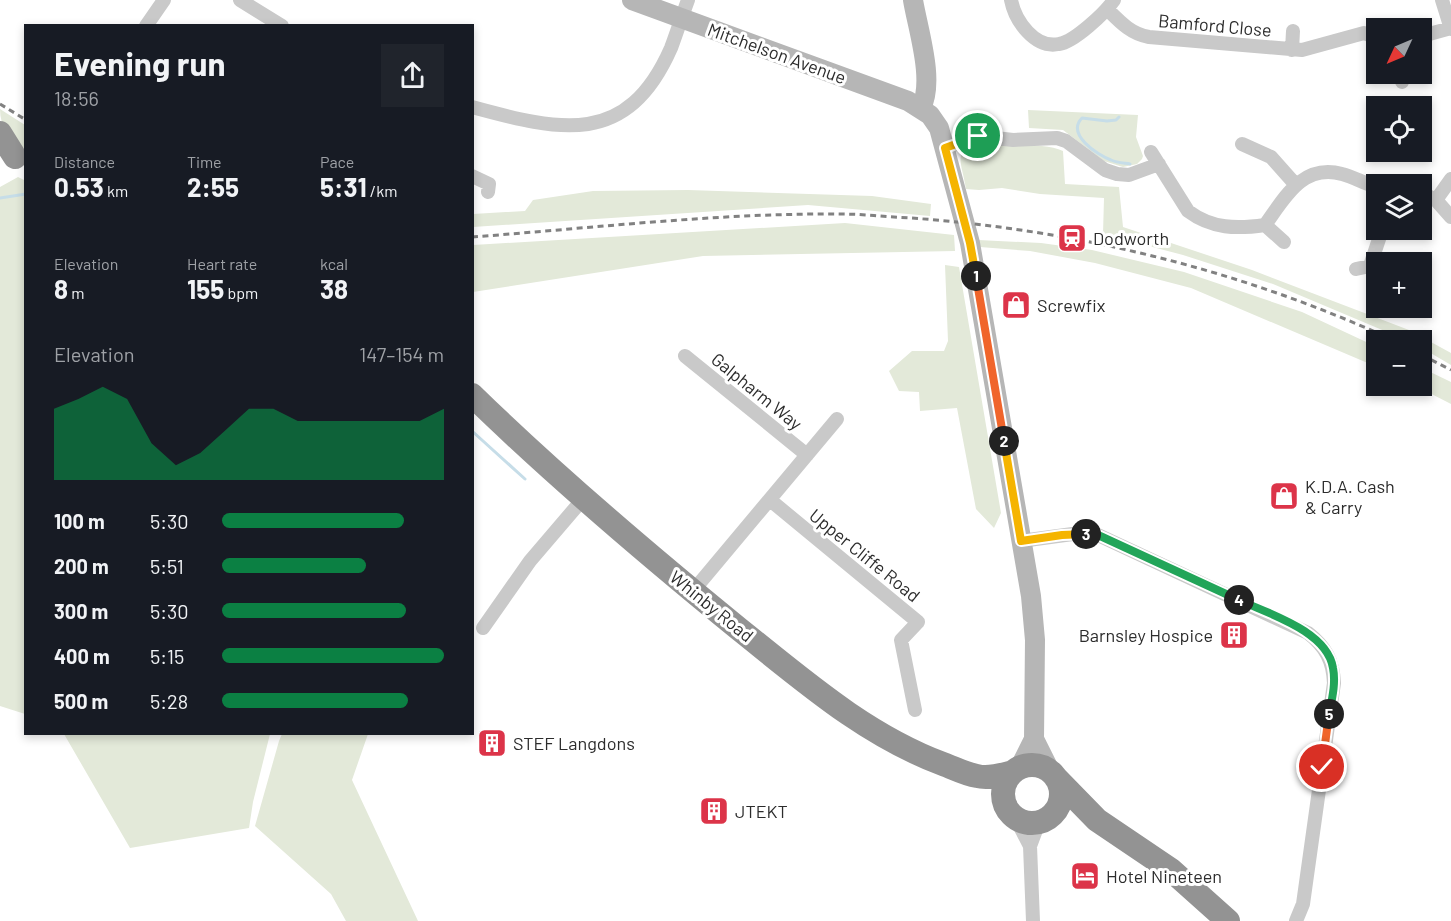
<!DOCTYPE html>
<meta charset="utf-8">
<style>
:root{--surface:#171b24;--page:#20242c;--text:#f1f3f6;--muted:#9ea1a6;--accent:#0b8043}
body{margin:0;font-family:Barlow,sans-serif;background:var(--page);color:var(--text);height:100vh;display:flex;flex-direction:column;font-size:22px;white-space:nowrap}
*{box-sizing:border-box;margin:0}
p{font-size:20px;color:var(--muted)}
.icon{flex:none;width:33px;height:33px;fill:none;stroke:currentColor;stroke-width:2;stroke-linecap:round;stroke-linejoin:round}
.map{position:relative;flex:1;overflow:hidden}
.sheet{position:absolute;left:24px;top:24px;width:450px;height:711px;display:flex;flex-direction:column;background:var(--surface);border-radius:0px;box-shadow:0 3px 9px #0003}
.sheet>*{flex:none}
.needle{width:39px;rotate:226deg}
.buttons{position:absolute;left:1366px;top:18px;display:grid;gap:12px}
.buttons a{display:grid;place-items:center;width:66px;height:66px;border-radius:0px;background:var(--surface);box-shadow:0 3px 9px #0003;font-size:30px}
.pin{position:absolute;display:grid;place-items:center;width:51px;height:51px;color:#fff;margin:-26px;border:3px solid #fff;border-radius:50%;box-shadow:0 2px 6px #0007}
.km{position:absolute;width:30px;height:30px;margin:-15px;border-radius:50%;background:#222;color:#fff;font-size:16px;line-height:30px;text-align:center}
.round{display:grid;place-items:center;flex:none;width:63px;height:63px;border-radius:0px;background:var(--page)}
.headline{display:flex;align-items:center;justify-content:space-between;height:102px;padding:0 30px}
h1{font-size:33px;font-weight:700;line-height:45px}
.metrics{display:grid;grid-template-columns:repeat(3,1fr);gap:9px;height:102px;padding:6px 30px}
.metrics div{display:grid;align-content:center}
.metrics b{font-size:26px;font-weight:700}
.metrics small{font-size:16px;font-weight:400}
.metrics p{font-size:16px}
.chart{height:168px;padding:12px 30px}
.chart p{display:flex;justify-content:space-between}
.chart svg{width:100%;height:108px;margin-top:6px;fill:var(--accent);opacity:.7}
ul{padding:0 30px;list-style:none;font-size:20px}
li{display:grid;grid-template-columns:96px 72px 1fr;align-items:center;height:45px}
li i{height:15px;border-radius:8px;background:var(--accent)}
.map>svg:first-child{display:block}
.green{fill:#e3e9d9}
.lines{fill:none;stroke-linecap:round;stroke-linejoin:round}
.stream{stroke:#c6dde8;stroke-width:3}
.street{stroke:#c9c9c9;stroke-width:14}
.secondary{stroke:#b6b6b6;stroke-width:20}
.highway{stroke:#939393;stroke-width:24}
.rail{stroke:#818181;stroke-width:3;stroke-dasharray:6 4.5;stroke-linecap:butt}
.split-1-casing{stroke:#fff;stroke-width:12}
.split-2-casing{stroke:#fff;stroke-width:12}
.split-3-casing{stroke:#fff;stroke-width:12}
.split-4-casing{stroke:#fff;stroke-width:12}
.split-5-casing{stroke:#fff;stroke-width:12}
.split-6-casing{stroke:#fff;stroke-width:12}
.split-1{stroke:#f5b400;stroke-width:8}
.split-2{stroke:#f0652b;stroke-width:8}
.split-3{stroke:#f5b400;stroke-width:8}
.split-4{stroke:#22a559;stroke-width:8}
.split-5{stroke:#22a559;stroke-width:8}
.split-6{stroke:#f0652b;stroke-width:8}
.labels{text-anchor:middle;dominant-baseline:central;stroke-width:6;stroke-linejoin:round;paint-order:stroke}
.street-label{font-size:18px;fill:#2c2c2c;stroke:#fff}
.poi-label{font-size:18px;fill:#2c2c2c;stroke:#fff;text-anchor:start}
</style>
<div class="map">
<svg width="1451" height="921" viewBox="0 0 1451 921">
<rect width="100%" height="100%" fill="#fff"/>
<path class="green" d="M0 109 25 125V149C9 140 0 127 0 109Z
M1028 110 1138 115 1136 137 1143 156 1142 159 1137 164 1123 167 1104 161 1063 130 1029 128Z
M991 144C1011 147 1046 142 1063 151L1065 184 1119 187 1123 227 1252 270 1409 330 1451 353V365L1422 348V340H1406L1273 284 1183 255 1103 234 1104 198 1040 194 1002 188 979 190 966 189C961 157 949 150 991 144Z
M18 177 26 181 25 714 0 706V187Z
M688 190 872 196 931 204 930 216 808 205 473 227V214L525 211 533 200 593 191Z
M845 223 954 235 955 251 703 256 473 292V245Z
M978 240 1041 243 1092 250 1184 272 1302 312 1377 347V367L1191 288 1095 263 1030 251 980 247Z
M945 265 959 267 1001 513 994 528 976 509 957 408 920 411 919 392 899 391 889 371 912 351H944L948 341Z
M1422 368 1451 382V404L1416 386H1422Z
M64 734H270L253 802 249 828 130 848Z
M282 734H368L352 780 418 921H346L331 894 255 826 279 741Z"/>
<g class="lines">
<path class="stream" d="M1119 117 1116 120 1107 121 1082 118C1066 134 1097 155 1111 160 1117 163 1124 163 1130 164
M0 198 26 194
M472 431 525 479"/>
<path class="street" d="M240 0 282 26
M1011 0C1015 21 1035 49 1059 44 1074 42 1105 13 1114 0
M1442 0 1451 29
M1107 9C1120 22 1131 34 1149 37L1302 50 1364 33 1377 38
M146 26 164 0
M1422 36 1451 28
M1292 50 1293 31
M1401 74 1402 82
M472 107C560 131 627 148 671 48 677 32 682 16 688 0
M1242 144 1271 157 1295 184
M945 148 978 136 1013 140 1057 138 1066 141 1105 170 1117 174 1129 175 1159 164
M1151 152 1188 211C1212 229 1237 229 1265 225L1284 242
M472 176 489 184 488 192
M1422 193 1436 200 1451 217
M1436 200 1451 179
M1265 225C1284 199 1302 163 1342 174 1354 177 1365 184 1377 187
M1370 266 1382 230
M1356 269 1370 266 1377 278
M685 356 807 455
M770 500 918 622 901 640 915 710
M1021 541 1080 533 1098 535 1308 633C1326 647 1333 661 1334 683L1303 904 1296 921
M693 591 837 419
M483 628 530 561 583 499
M1010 813 1017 821 1030 846
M1033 921 1030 846 1036 830 1043 821"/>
<path class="secondary" d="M632 0 908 101 930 115 939 128 970 243 1031 596 1035 640 1034 739 1020 767
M913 0C918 30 935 81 921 108
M1034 739 1050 771"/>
<path class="highway" d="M0 133 15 157
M472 395C557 478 647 554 739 629 803 680 865 735 943 764 954 768 965 774 977 776 988 779 1002 775 1013 772
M1003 794a29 29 0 1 1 58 0a29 29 0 1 1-58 0Z
M1056 778 1097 820 1171 870 1228 921"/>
<path class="rail" d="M0 104 26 120
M472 237C594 228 718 213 840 214 864 214 887 217 911 218 1078 230 1241 270 1393 340
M1422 355 1451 370"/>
</g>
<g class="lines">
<g class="split-1-casing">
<path id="split-1" d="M976 276 970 243 945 148 978 136"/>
</g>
<g class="split-2-casing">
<path id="split-2" d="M976 276 1004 441"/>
</g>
<g class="split-3-casing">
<path id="split-3" d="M1004 441 1021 541 1062 535 1086 534"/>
</g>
<g class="split-4-casing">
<path id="split-4" d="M1086 534 1098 535 1239 600"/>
</g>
<g class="split-5-casing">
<path id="split-5" d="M1239 600C1269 614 1327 631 1333 668 1336 683 1332 699 1329 714"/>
</g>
<g class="split-6-casing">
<path id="split-6" d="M1322 767 1329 714"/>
</g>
<use href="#split-1" class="split-1"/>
<use href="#split-2" class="split-2"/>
<use href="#split-3" class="split-3"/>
<use href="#split-4" class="split-4"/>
<use href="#split-5" class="split-5"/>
<use href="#split-6" class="split-6"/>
</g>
<defs>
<g id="station-square" transform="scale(1.5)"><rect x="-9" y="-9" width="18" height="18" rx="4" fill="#dc3449" stroke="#fff"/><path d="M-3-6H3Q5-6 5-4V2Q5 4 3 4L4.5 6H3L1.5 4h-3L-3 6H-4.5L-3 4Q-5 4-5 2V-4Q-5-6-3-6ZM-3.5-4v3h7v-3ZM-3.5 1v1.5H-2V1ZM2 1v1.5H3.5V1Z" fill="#fff"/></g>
<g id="shop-square" transform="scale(1.5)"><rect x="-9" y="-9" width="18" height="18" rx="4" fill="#dc3449" stroke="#fff"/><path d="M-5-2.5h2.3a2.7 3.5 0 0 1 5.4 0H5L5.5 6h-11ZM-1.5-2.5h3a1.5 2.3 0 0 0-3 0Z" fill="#fff"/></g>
<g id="building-square" transform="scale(1.5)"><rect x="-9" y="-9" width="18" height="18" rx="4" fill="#dc3449" stroke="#fff"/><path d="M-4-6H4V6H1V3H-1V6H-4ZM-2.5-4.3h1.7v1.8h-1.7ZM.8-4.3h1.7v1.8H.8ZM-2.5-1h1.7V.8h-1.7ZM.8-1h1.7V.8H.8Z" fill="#fff"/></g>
<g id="hotel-square" transform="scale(1.5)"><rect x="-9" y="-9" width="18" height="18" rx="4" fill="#dc3449" stroke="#fff"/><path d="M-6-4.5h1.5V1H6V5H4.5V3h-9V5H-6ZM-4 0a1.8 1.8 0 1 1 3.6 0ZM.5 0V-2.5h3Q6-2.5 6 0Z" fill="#fff"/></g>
</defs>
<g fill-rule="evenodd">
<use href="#station-square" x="1072" y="238"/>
<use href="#shop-square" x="1016" y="305"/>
<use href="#shop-square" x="1284" y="496"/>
<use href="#building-square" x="1234" y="635"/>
<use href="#building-square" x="492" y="743"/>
<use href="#building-square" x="714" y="811"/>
<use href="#hotel-square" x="1085" y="876"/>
</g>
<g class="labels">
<g class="street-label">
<text transform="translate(1215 25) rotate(5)">Bamford Close</text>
<text transform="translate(777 53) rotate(20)">Mitchelson Avenue</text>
<text transform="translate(757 391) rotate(39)">Galpharm Way</text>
<text transform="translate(865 555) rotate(39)">Upper Cliffe Road</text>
<text transform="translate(712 606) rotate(39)">Whinby Road</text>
</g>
<g class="poi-label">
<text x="1093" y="238">Dodworth</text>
<text x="1037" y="305">Screwfix</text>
<text x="1305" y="486">K.D.A. Cash<tspan x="1305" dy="21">&amp; Carry</tspan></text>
<text x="1213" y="635" text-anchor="end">Barnsley Hospice</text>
<text x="513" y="743">STEF Langdons</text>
<text x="735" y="811">JTEKT</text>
<text x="1106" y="876">Hotel Nineteen</text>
</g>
</g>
</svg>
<div class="buttons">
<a><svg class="needle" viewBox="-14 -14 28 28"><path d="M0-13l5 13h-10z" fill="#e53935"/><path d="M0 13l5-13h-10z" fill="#9ea1a6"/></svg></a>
<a><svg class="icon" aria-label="locate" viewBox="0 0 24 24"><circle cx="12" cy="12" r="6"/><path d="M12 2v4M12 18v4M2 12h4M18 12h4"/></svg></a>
<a><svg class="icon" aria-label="layers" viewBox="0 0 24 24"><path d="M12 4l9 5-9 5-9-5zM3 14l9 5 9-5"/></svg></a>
<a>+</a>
<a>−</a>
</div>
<div class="pin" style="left:978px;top:136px;background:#1e9e55"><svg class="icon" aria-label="arrive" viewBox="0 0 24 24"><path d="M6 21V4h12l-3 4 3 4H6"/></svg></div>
<div class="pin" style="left:1322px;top:767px;background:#d93025"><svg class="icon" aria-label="check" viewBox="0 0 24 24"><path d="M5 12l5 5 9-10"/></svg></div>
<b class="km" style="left:976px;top:276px">1</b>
<b class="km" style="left:1004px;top:441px">2</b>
<b class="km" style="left:1086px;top:534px">3</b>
<b class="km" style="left:1239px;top:600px">4</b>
<b class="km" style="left:1329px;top:714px">5</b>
<section class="sheet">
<div class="headline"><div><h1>Evening run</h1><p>18:56</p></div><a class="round"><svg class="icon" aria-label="share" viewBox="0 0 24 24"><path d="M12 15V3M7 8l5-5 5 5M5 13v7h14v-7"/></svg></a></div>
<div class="metrics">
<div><p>Distance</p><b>0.53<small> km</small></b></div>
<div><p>Time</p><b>2:55</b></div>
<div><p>Pace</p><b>5:31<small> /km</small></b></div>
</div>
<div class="metrics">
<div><p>Elevation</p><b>8<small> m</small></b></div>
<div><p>Heart rate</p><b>155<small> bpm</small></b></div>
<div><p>kcal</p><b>38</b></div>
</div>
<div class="chart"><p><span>Elevation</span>147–154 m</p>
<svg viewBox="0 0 160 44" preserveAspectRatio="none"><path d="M0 44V15L10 11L20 6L30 11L40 29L50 38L60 33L70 24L80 15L90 15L100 20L110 20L120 20L130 20L140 20L150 20L160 15V44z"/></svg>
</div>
<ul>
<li><b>100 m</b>5:30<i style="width:82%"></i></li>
<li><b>200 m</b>5:51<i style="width:65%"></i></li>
<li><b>300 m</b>5:30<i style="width:83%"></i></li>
<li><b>400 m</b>5:15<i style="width:100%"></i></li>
<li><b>500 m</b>5:28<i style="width:84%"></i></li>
</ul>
</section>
</div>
